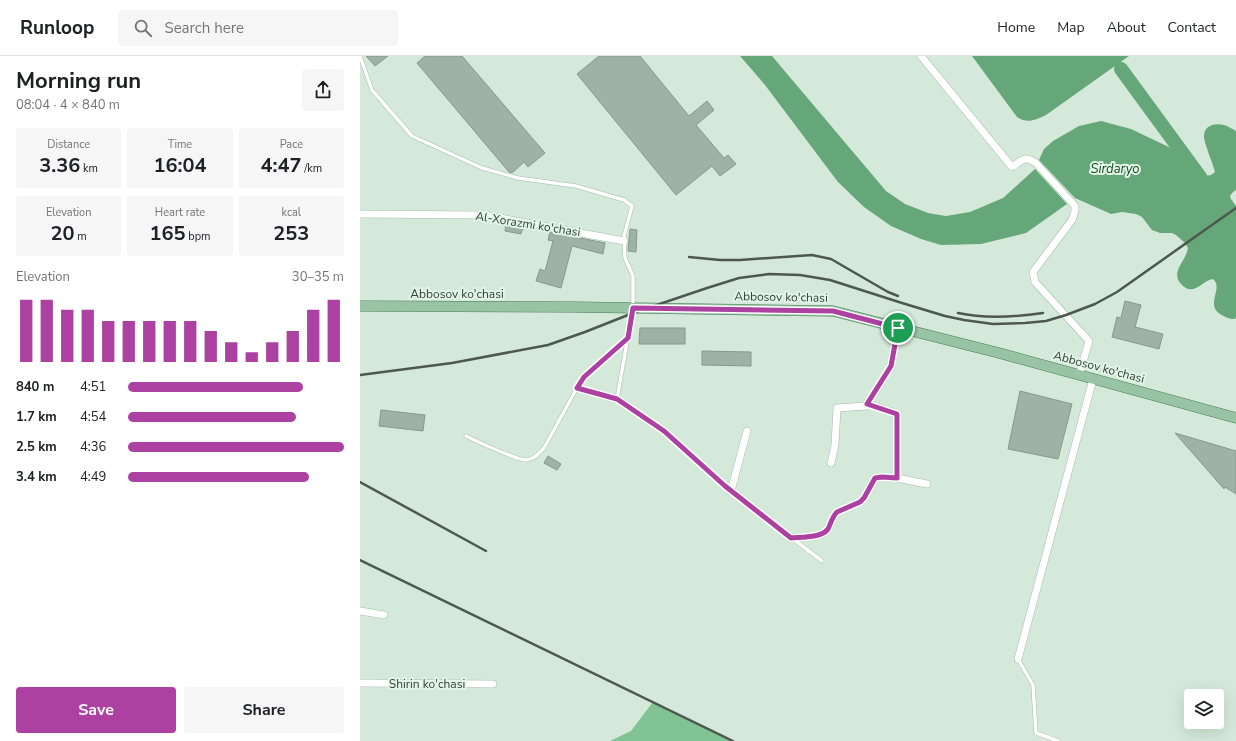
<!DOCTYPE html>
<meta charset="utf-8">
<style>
:root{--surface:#fff;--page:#f6f6f6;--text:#202124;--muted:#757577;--line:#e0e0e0;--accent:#ad41a1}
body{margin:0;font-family:"Nunito Sans",sans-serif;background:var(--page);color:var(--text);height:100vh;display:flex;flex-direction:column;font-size:15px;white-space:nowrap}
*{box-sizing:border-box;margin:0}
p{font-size:13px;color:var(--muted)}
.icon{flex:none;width:22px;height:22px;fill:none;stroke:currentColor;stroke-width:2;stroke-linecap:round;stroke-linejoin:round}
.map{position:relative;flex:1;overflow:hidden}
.sheet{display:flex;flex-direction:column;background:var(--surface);width:360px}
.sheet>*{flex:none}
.fabs{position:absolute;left:824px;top:633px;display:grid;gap:8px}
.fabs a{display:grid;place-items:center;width:40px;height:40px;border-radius:4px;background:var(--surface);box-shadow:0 4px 16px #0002;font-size:20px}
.pin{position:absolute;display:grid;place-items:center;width:34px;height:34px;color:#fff;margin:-17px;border:2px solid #fff;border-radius:50%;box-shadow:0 1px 4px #0007}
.round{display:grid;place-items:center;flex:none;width:42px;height:42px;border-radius:4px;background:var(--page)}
.headline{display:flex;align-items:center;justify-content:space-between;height:68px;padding:0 16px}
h1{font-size:22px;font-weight:700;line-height:30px}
.stats{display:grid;grid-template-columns:repeat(3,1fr);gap:6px;height:68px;padding:4px 16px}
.stats div{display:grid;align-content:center;border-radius:4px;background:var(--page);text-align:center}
.stats b{font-size:20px;font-weight:700}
.stats small{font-size:11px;font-weight:400}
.stats p{font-size:11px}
.chart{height:112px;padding:8px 16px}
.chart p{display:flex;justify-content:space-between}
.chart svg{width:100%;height:72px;margin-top:4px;stroke:var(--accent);stroke-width:6}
.action{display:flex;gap:8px;margin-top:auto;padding:8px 16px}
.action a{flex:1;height:46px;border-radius:4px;background:var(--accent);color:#fff;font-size:16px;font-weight:700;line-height:46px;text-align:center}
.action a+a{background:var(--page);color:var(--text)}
ul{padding:0 16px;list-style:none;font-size:13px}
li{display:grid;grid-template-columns:64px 48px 1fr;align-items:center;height:30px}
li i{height:10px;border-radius:5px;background:var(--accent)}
header{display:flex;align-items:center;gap:24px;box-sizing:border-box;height:56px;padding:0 20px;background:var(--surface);border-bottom:1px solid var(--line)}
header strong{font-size:19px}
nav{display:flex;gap:22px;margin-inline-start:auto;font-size:14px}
.search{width:280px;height:36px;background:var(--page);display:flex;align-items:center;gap:10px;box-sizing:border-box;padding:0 14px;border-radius:4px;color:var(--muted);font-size:15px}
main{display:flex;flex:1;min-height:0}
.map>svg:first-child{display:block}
.forest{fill:#82c393}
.water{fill:#66a779}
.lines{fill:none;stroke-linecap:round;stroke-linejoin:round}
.river{stroke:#66a779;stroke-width:14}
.building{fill:#9fb3a4;stroke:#86998a}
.lane-casing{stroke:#a6baaa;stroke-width:4.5}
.street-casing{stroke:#a6baaa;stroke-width:8}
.primary-casing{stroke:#497b58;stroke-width:11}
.lane{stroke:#fff;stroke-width:3.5}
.street{stroke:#fff;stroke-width:7}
.primary{stroke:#98c4a5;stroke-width:10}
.rail{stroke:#4e5850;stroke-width:2.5}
.route-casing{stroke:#fff;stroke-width:8}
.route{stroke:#ad41a1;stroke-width:5}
.labels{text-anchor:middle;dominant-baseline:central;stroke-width:4;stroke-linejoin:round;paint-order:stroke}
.street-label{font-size:12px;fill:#373f39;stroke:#e1f6e6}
.water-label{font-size:13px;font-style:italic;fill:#184829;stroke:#e1f6e6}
</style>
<header>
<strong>Runloop</strong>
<div class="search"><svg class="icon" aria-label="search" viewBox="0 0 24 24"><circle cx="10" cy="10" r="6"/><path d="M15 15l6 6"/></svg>Search here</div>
<nav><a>Home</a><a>Map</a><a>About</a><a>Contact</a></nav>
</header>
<main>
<section class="sheet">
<div class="headline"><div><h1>Morning run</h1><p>08:04 · 4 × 840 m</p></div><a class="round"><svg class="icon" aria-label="share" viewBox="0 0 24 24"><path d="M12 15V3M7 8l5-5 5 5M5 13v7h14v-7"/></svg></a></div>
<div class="stats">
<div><p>Distance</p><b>3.36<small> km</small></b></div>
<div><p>Time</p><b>16:04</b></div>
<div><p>Pace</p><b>4:47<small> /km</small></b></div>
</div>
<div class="stats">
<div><p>Elevation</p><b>20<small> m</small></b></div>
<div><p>Heart rate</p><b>165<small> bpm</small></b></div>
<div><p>kcal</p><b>253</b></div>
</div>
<div class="chart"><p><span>Elevation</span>30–35 m</p>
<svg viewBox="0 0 160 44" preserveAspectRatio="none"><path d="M5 44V6M15 44V6M25 44V12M35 44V12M45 44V19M55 44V19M65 44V19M75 44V19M85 44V19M95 44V25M105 44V32M115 44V38M125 44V32M135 44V25M145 44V12M155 44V6"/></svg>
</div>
<ul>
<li><b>840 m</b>4:51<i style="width:81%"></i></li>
<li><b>1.7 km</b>4:54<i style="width:78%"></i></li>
<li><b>2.5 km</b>4:36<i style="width:100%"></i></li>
<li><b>3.4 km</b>4:49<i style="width:84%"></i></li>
</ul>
<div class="action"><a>Save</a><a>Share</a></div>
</section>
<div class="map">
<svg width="876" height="685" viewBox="0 0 876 685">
<rect width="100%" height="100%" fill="#d4e9d9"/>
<path class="forest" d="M293 646 372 685H250L271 675Z"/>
<path class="water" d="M380 0H412L526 135 545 148 568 157 586 160 610 156 643 142 675 113 707 148 666 177 621 188 581 189 561 183 531 170 504 151 478 126 405 29Z
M612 0H769L686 59C675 64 668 68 657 61Z
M741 65 771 73 811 92 823 104 827 111 840 121 851 119 855 116C852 105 846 92 844 82 843 69 855 67 864 69 868 70 872 73 876 75V134L873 136 870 140 871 143 876 150V261L875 263C869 263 865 261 860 258 845 248 864 232 853 223 845 224 841 231 833 233 829 234 825 232 822 229 809 216 826 206 828 192L825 187 816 179 812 177H800L792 174 782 161 776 158 762 156 751 158 715 142 679 104 684 93 693 85 719 70Z"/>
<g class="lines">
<path class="river" d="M761 13 840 121 849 137"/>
</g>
<path class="building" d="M6 0H28L15 10Z
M65 0H102L185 97 168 111 164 106 152 117 149 116 57 7Z
M239 0H280L329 60 347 45 354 54 336 69 364 102 368 99 376 108 360 120 352 110 316 139 217 18Z
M146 168 163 171 161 178 145 175Z
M270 173 277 174 276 196 268 195Z
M190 176 245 187 243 198 212 190 201 232 176 225 180 213 185 215 193 185 188 184Z
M765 245 781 249 775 271 803 278 799 293 752 281 757 261 761 262Z
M280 272H325V288H279Z
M342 295 391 296V310L342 309Z
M660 335 712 348 698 403 648 393Z
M21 354 65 359 63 375 19 370Z
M815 377 876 395V438L865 431 864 433Z
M188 400 201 408 197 414 184 407Z"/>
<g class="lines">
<g class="lane-casing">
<path id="lane" d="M0 0 12 34 52 80 122 112 158 122 216 130 264 144 272 150 264 180 265 202 273 220V252L257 343
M217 332 257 343 304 375 365 431 462 505
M106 380C116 385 159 405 167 404 175 403 179 397 184 392L223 321 268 283
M658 603 673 629 676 677 698 685"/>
</g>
<g class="street-casing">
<path id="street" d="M561 0 652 111C662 104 665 99 676 107L715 150V155L712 164 673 216 675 226 729 285 719 319
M0 158 124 159 264 185
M507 347 537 358V422L567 428
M471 407 475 389 477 352 506 350 531 310 538 272
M371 435 387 375
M431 482C441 481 463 482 468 473 471 467 472 461 477 456L500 446 504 442 515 422 522 421 537 422
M0 555 24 559
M658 603 733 323
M0 627 133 628"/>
</g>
<g class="primary-casing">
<path id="primary" d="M0 250 213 251 473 255 639 297 876 362"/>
</g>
<use href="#lane" class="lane"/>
<use href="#street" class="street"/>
<use href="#primary" class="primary"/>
<path class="rail" d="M329 201 360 204H380L452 199 471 203 528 236 538 240
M598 257C626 263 655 261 683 257
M0 319 92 307 188 289 225 276 273 257 347 232 379 222 409 218 440 219 470 224 542 247 585 260 604 264 633 268 665 267 686 265 706 259 735 248 757 236 876 152
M0 426 126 495
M0 504 373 685"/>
</g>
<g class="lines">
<g class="route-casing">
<path id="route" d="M273 252 473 255 538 272 531 310 507 348 537 358V422L522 421 515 422 504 442 500 446 477 456C472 461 471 467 468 473 462 482 441 481 431 482L365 430 304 375 257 343 217 332 224 321 268 282Z"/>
</g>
<use href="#route" class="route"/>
</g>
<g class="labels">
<g class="street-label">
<text transform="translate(168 168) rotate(9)">Al-Xorazmi ko'chasi</text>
<text x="97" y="238">Abbosov ko'chasi</text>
<text transform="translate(421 241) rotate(1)">Abbosov ko'chasi</text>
<text transform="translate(739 311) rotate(15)">Abbosov ko'chasi</text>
<text x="67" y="628">Shirin ko'chasi</text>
</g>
<g class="water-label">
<text x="755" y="113">Sirdaryo</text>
</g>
</g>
</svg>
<div class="fabs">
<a><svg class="icon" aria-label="layers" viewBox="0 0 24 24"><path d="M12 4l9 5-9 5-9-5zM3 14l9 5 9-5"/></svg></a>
</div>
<div class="pin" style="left:538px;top:272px;background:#1e9e55"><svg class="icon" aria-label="arrive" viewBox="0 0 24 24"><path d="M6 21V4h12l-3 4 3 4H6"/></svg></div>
</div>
</main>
